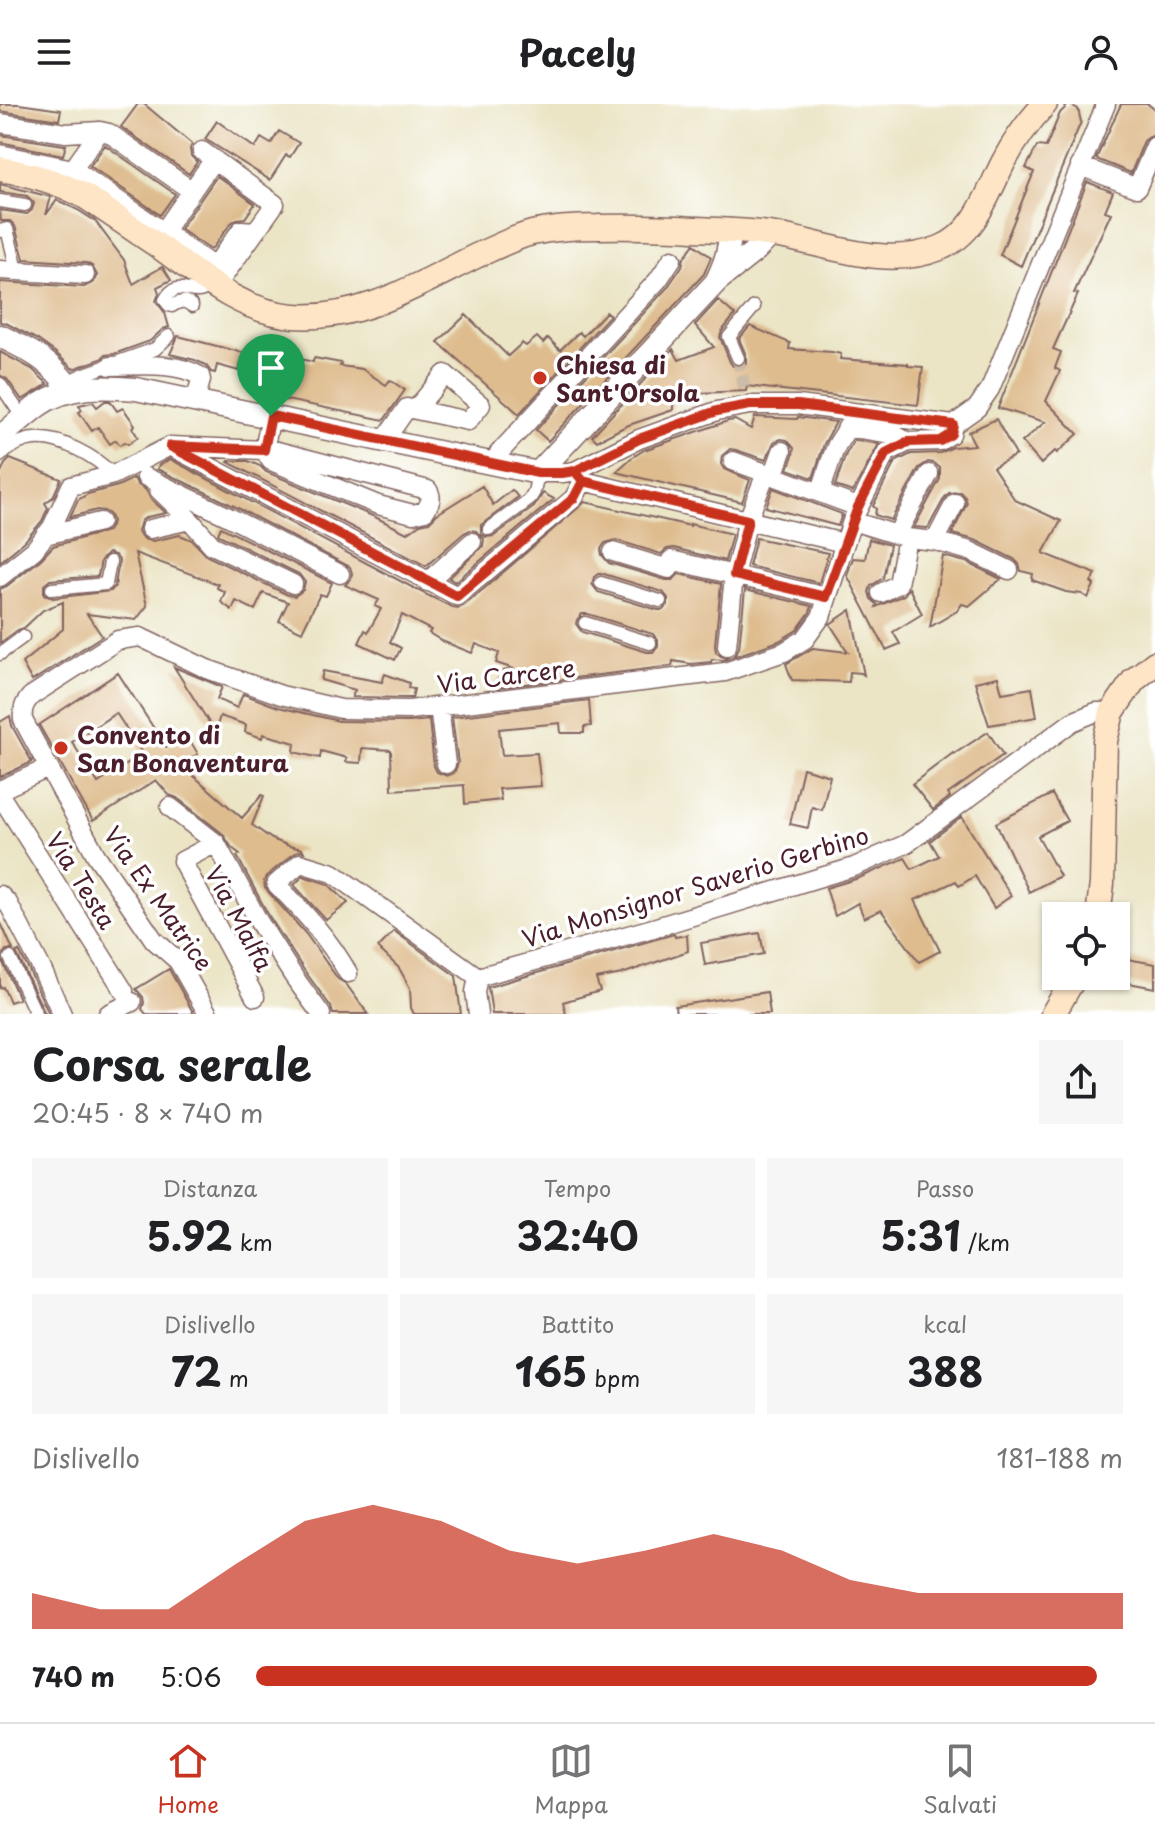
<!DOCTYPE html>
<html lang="it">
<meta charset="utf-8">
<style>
:root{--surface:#fff;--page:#f6f6f6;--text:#202124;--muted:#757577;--line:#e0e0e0;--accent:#c8321e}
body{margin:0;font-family:"Playpen Sans",sans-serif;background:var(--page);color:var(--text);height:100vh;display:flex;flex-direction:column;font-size:30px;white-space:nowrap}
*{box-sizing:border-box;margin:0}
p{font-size:26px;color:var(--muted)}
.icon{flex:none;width:44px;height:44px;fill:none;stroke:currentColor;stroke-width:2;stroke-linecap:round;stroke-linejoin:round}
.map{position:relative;height:910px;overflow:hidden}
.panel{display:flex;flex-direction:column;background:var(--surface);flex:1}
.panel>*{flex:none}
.fabs{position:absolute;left:1042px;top:798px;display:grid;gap:16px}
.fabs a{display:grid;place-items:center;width:88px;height:88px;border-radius:0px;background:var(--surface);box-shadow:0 2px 6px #0004;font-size:40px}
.pin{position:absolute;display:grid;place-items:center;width:68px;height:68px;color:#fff;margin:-82px -34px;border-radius:50% 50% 50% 0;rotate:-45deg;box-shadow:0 0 8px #0007}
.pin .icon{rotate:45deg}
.round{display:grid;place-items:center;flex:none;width:84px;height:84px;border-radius:0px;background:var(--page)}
.overview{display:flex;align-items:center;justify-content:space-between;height:136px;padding:0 32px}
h1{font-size:44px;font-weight:700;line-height:60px}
.figures{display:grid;grid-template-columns:repeat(3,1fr);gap:12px;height:136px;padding:8px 32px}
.figures div{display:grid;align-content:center;border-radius:0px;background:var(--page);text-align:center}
.figures b{font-size:40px;font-weight:700}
.figures small{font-size:22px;font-weight:400}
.figures p{font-size:22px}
.chart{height:224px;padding:16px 32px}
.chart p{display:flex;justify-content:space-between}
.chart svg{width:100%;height:144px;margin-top:8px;fill:var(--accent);opacity:.7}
ul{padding:0 32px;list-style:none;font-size:26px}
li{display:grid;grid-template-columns:128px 96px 1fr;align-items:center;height:60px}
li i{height:20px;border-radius:10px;background:var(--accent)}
header{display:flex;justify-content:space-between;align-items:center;height:104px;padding:0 32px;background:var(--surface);font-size:36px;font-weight:700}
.tab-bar{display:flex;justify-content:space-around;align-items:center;height:112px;border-top:2px solid var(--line);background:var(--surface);font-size:22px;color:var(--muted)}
.tab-bar a{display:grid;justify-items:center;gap:4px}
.tab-bar .selected{color:var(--accent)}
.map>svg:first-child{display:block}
.building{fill:#debc8e;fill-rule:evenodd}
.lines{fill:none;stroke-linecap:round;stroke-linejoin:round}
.pedestrian-tunnel{stroke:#cbbda7;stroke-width:12;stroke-dasharray:12 6;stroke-linecap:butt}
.pedestrian-casing{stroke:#826461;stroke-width:15}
.minor-casing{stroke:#826461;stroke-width:21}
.tertiary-casing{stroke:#826461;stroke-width:25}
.secondary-casing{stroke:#826461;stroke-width:27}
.pedestrian{stroke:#fff;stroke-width:12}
.minor{stroke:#fff;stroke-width:18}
.tertiary{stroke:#fff;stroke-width:22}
.secondary{stroke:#fde5c5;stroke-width:24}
.route-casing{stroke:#fff;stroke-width:16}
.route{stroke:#c8321e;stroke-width:10}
.poi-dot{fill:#c8321e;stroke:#fff;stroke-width:3}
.labels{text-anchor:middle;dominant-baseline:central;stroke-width:7;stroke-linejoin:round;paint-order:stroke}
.poi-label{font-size:24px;font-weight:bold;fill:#4a1f2b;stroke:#fff;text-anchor:start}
.street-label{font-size:24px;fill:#4a1f2b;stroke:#fff}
</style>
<header><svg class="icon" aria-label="menu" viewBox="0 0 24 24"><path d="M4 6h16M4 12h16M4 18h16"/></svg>Pacely<svg class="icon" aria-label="person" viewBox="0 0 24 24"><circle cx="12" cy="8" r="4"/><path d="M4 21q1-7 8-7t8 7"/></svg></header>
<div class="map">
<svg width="1155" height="910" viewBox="0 0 1155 910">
<rect width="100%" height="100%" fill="#fff"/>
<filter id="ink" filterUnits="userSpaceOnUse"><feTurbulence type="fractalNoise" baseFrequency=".0125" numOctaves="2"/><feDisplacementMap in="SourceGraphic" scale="16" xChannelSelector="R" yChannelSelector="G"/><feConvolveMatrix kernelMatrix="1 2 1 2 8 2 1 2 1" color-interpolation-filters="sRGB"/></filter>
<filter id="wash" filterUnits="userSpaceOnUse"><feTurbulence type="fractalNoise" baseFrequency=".006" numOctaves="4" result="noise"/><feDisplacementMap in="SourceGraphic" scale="32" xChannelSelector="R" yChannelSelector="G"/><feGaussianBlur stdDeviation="1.8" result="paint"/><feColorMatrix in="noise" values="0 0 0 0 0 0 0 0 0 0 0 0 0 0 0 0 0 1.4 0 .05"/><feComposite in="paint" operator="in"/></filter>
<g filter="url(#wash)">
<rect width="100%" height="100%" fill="#ebe5c6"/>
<g id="blocks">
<path class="building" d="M0 0H19L61 6 59 16 0 7Z
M138 0H144L192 40 190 45 191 52 197 58 189 70 121 23Z
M1069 0 1078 5 1081 18 1021 162 1000 151 1034 68 1026 64 1037 42 1046 43 1060 9Z
M1121 0H1148L1155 6V29L1144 37 1131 69 1096 55Z
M217 17 255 44 261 34 271 40 279 27 299 39 290 53 286 51 270 76 205 35Z
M0 31 64 41H66L63 51 0 38Z
M105 41 175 90 160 111 90 62Z
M217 72 255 100 245 114 237 115 231 119 211 146 180 125Z
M1087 78 1113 88 1105 107 1111 109 1074 189 1078 190 1053 245 1061 248 1055 264 1060 267 1046 297 1078 330 1057 349 1055 347 1041 360 1022 338 1045 318 998 304Z
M0 80 51 93 46 111 57 96 78 106 95 117 124 156 133 180 162 163 164 165 171 176 157 183 159 189 156 197 165 209 169 223 163 225 150 237 114 250 105 251 101 255 73 265 56 249 38 236 6 219 0 218V178L84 183 94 178 97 171 92 162 86 159 24 155 15 122 10 117H1L0 106 27 110 32 106 34 99 27 92 0 88Z
M694 140 711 153 704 170 548 337 536 326 667 184 682 162 684 154Z
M718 196 735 211 722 227 720 233 730 258 733 262H741L746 259V251L739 235 750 222 790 239 789 245 832 248 841 250 840 255 908 260V262L923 263 918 301 747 282 746 287 673 290V306L626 322 597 337 592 332 673 245 679 256 714 243 695 221Z
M606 208 610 211 519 310 438 238 466 211 508 252 522 239 526 242 537 233 543 239 548 234 560 246 579 228 583 232Z
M178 232 244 249 239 267 217 261 215 269 211 268 206 261 195 256 170 250Z
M0 248 32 265 48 280 22 296 7 275 0 271Z
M277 249 313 258 314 254 341 259 340 262 362 265 386 281 390 276 405 286 384 316 267 292Z
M105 297H110L117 307 123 304 135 321 132 324 138 333 128 340 125 338 120 341 116 336 110 340 98 323 92 327 79 308 82 306 79 301 93 298 97 303Z
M755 313 797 315 798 313 836 318 824 340 813 374 788 365 793 351 794 344 787 336 781 335 774 338 766 356 736 346 730 345 722 352 721 360 724 365 750 376 742 398 616 368 630 355 644 346 728 317 735 316 751 325Z
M996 315 1016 351 993 363 1015 396 1061 417 1043 449 1096 470 1091 478 1094 481 1088 494 1082 490 1066 488 1032 476 1033 470 1021 467 1019 460 1014 455 975 436 952 430 967 399 965 393 960 388 949 389 945 393 928 424 914 423 940 375V364L934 359 928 358 919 364 891 416 875 411 876 405 873 402 895 358 911 350 940 349 953 343 975 341 968 328Z
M854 336 879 340 853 388 835 382 846 350Z
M10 355 61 375 53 393 45 399 48 404 42 417 25 437 0 458V370L5 360Z
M170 355 423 489 452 503 459 504 465 501 585 398 690 422V420L732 430 725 457 674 444 667 445 661 450 616 436 605 439 601 445 602 451 609 459 666 476H673L679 470 721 480 715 541 716 548 721 552 727 554 733 553 739 544 745 486 812 502 810 508 797 526 779 537 724 556 712 555 711 558 691 560 673 557 672 562 494 584 503 567 514 565 496 559 499 549 476 540 472 549 442 537 429 529 431 526 402 511 390 538 401 544 395 556 359 539 365 526 368 528 381 505 375 502 379 496 345 481 351 475 352 469 350 463 234 402 157 365 159 361ZM598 470H604L663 488 668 494V500L663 506H658L598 488 592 480 594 473ZM582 510H588L653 530 658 536V542L653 548H647L582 528 576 520 577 516Z
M229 357H248L260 362 266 368 375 413 407 429 420 420 429 418 437 410 482 382 493 401 512 386 518 393 481 421V430L486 433 494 432 534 403 543 389 554 395 455 478 449 474 483 442 484 435 476 427 470 426 464 429 426 462 228 358Z
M134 374 137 380 146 386 151 395 166 409 147 413 141 417 138 427 141 432 146 436 153 437 180 431 192 436 207 452 288 491 295 492 303 486 305 478 299 470 219 431 218 430 221 423 332 479 326 492 320 490 302 528 279 517 288 498 263 489 255 506 236 497 232 506 221 498 225 488 217 484 218 480 135 449 147 502 136 516 87 510 102 532 32 577 22 559 63 525V498L43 506 24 524 18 526 0 539V485L7 482 41 455 53 442 108 427 111 422 112 416 109 410 104 407 97 406 70 413 78 396 88 390 118 382ZM108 449 115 451 119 456 115 482 111 487 53 494 44 490V481L50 476 98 472 101 456Z
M773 384 842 410 838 422 766 403Z
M756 434 828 449 819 479 749 462Z
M869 435 890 441 883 474 871 482 869 488 871 495 877 500 876 503 904 491 909 484 922 510 893 528 900 540 886 546 847 471 853 454 865 455Z
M943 452 966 458 1001 475 969 502 962 500 957 507 930 523Z
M851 506 864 571 861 569 850 568 849 578 792 576 786 560 813 544 848 548 830 520Z
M174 563 222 583 217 595 237 604 243 590 278 603 339 617 409 618 429 616 434 662 437 668 447 672 454 669 458 659 452 613 589 596 591 622 584 623V629H561L560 619 499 625 502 651 537 649 541 682 499 685 501 696 465 700 464 681 392 686 391 646 362 644 361 659 346 658 347 654 321 647 320 654 294 648 295 639 263 630 262 634 245 628 246 621 220 612 215 628Z
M323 567 382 578 385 570 409 579 408 584 414 585 412 594 352 593 355 586 321 576Z
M118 569 166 643 187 631 198 650 180 660 242 714 262 691 264 692 252 721 272 735 289 742 302 745 304 748 298 747 293 750 268 771 264 777 265 784 306 830 338 875 346 880 368 910H333L331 903 304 866 269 812 237 752 240 750 232 744 223 730 177 694 169 691 156 676 93 717 39 621ZM116 609 143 650 98 679 72 638Z
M998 573 1002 589 1032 584 1037 613 989 621 975 578Z
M10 612 12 622 32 658 0 673V618Z
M988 628 1003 651 948 690 950 693 933 706 912 680 953 649 954 650Z
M803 664 830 672 822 706 812 703 808 724 790 720Z
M1052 690 1067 717 1038 732 1060 772 1029 788 996 719Z
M962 713 1011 792 994 804 975 772 959 782 956 777 915 796 940 847 919 858 881 806 864 814 858 799 835 812 826 784 859 774 905 754 912 765 939 752 930 737Z
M303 772 328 780 348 799 326 816 294 781Z
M0 817 13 846H6L1 854 19 895 10 898 3 883 0 884Z
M394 827 456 872 461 910H414L411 904 410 884 399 864 378 844Z
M760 829 764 850 705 861 701 839Z
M674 830 675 833 687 831 688 847 622 870 596 875 600 887 563 898 566 910H492L488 883Z
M19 847 29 866 49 910H45L16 848Z
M1122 854 1155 860V884L1118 877Z
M169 865 194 910H146L142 905 144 899 143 893 136 885Z
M767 888 770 910H676L675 902Z"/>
</g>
</g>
<g filter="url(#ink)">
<use href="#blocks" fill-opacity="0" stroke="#826461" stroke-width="2"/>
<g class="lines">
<path class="pedestrian-tunnel" d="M738 254 745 287"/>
<g class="pedestrian-casing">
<path id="pedestrian" d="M0 97 25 101
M0 127 7 125 17 166
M192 202C185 196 180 197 172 202L169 201 165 196C178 171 193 198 211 181
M738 254 729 233 754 203
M66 278 82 271 155 245 169 232
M0 280 23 314
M0 352C9 344 21 336 34 335 59 332 97 353 113 371
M489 425 529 396 534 388 538 369
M601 479 660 497
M52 485 106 480 110 458
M585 519 650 539
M0 550 23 533
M10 854 36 910"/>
</g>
<g class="minor-casing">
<path id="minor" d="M0 19 66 29 100 27 109 29 192 87
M202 47 275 100 215 184
M0 50 73 65 214 163 241 126 256 127
M1080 62 1137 84 1155 42
M73 65 100 27
M164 127 214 55
M0 166 85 171
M110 262C138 262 174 257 200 272L201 276 195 297
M953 321 977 304 990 285 1106 0
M384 337 407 304 468 317 481 301 445 270 416 305
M176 345 457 492 574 394 583 377
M733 357 858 403
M493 360 499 349 658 176 672 155
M538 369H562L575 367 639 335 717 307 750 301H798L953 321
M773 372 782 347
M146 373 229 413 340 470
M583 377 844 439
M159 386 190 416 212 441 293 480
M820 389C825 375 829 360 835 345 838 337 844 332 847 323L893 330 908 338
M852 417 907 434 935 437 970 447 1009 466
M150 425 190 416
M897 430 929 370
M45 431 100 418
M935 437 955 399
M613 448 669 465 671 456 826 493
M0 473 34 446 52 423 71 382 113 371 170 342 264 346 277 347 428 386C433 394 430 399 425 407L413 410 378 401 271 357 264 346 271 312
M427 478 472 438
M881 489 898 480 907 434
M727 542 734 471 748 416 766 369
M439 602 446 660
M0 686 48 664
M0 691 124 887
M170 703 216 739 259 818 294 873 321 910
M216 739 182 757 255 893
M0 791 8 799 40 861 62 910
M348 869C329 835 304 808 276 780L300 759 333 769 478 873
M108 910 132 898
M208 910 178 857 154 836 96 751 23 616C22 605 24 600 31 592L118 536 140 533 207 565 281 591 341 605 409 606 725 568 784 548 805 535 821 513 852 417 886 349 908 338 940 337 951 330 953 321
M478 910 475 888 478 873 653 824 854 763 906 740 1072 618 1096 608H1112"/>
</g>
<g class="tertiary-casing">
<path id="tertiary" d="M717 176C725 159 730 145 730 126
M0 232C31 247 51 257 71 286
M0 333C13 323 25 311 39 301 68 281 102 282 136 285L538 369 717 177 756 146 771 131"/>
</g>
<g class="secondary-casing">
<path id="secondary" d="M0 65C33 71 57 77 86 93 110 109 133 125 157 141 199 171 240 208 294 212 360 217 419 180 476 152 494 144 513 134 532 129 550 125 579 123 598 123 624 122 651 123 677 124 707 126 737 126 768 130 825 138 882 167 940 144 975 130 987 91 1003 59 1014 38 1028 18 1045 0
M1098 812 1102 780 1105 637 1112 608 1134 576 1155 559
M1053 910 1075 872"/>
</g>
<use href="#pedestrian" class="pedestrian"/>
<use href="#minor" class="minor"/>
<use href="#tertiary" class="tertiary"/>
<use href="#secondary" class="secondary"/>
</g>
</g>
<g class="lines" filter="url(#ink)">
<g class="route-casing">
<path id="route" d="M271 312 538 369H562L575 367 583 377 748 416 734 471 826 493 858 403 886 349 908 338 940 337 951 330 953 321 798 301H750L717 307 639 335 575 367 583 377 574 394 457 492 170 342 264 346 271 312"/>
</g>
<use href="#route" class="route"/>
</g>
<g class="poi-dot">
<circle cx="540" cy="274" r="8"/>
<circle cx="61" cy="644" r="8"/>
</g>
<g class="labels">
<g class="poi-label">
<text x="556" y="260">Chiesa di<tspan x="556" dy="28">Sant'Orsola</tspan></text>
<text x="77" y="630">Convento di<tspan x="77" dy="28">San Bonaventura</tspan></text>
</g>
<g class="street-label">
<text transform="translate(506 571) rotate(-7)">Via Carcere</text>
<text transform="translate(82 776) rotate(58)">Via Testa</text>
<text transform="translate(695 782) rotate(-17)">Via Monsignor Saverio Gerbino</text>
<text transform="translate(159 794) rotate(55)">Via Ex Matrice</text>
<text transform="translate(240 814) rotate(62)">Via Malfa</text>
</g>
</g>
</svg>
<div class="fabs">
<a><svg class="icon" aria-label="locate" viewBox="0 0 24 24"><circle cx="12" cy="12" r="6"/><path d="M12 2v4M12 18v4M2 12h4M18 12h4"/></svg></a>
</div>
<div class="pin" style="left:271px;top:312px;background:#1e9e55"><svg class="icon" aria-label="arrive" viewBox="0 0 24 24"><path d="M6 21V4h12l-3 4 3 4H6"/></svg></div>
</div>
<section class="panel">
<div class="overview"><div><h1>Corsa serale</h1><p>20:45 · 8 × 740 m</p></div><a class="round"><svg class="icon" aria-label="share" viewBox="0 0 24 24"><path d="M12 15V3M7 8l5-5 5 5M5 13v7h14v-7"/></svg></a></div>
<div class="figures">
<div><p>Distanza</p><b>5.92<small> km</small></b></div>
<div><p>Tempo</p><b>32:40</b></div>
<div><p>Passo</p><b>5:31<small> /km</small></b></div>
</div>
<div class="figures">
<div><p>Dislivello</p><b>72<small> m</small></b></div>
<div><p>Battito</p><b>165<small> bpm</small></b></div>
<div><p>kcal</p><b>388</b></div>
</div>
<div class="chart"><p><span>Dislivello</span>181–188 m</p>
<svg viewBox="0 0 160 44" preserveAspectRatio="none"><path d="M0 44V33L10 38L20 38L30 24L40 11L50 6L60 11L70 20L80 24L90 20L100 15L110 20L120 29L130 33L140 33L150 33L160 33V44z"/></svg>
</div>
<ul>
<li><b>740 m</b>5:06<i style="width:97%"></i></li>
</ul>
</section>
<nav class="tab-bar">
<a class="selected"><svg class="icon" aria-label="home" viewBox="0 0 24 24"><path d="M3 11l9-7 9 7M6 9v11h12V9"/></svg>Home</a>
<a><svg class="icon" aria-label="map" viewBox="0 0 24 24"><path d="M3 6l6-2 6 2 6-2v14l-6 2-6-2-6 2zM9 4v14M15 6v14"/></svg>Mappa</a>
<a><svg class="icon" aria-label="saved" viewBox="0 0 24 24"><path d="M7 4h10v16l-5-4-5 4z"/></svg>Salvati</a>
</nav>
